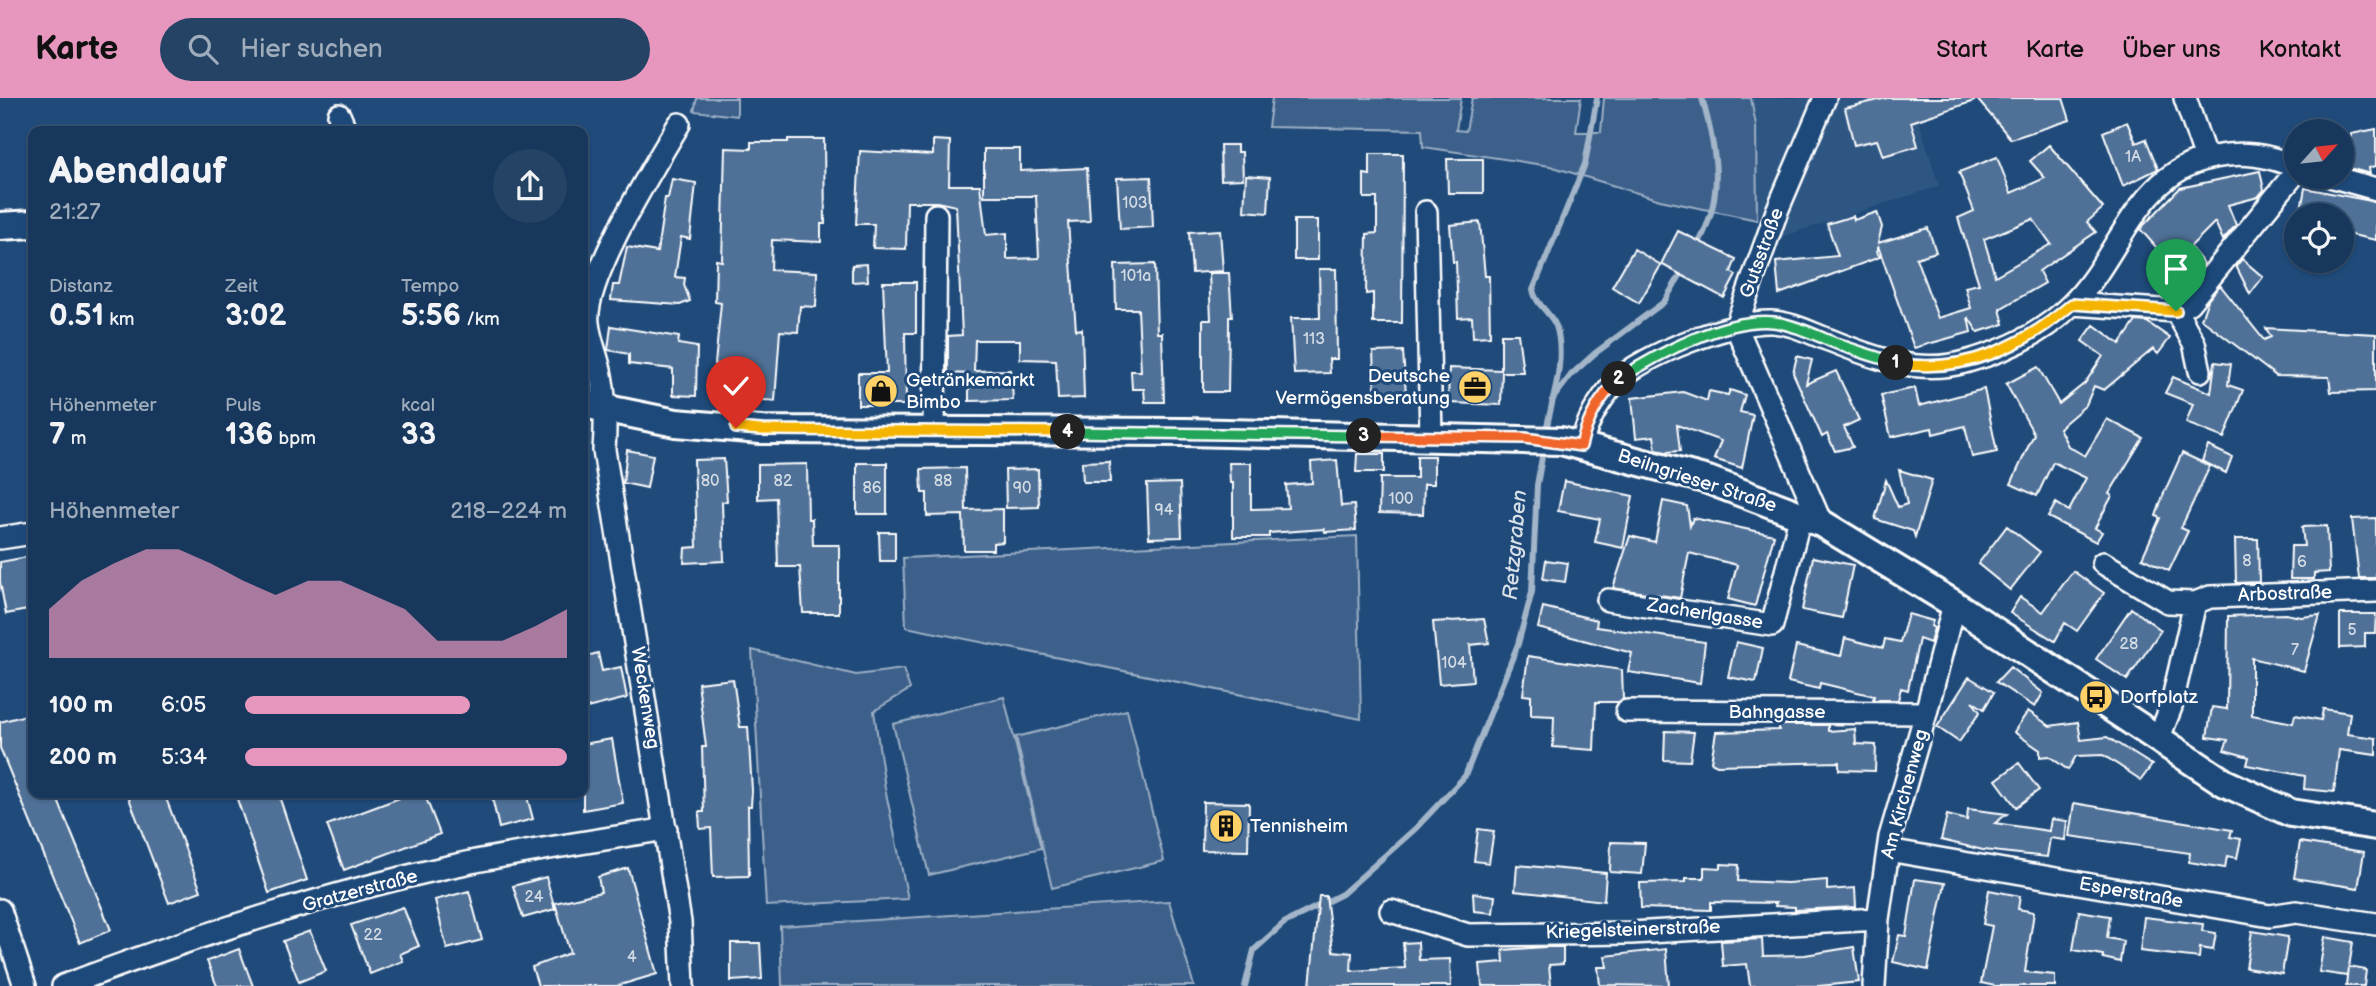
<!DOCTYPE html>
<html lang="de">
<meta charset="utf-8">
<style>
:root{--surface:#17385c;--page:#244365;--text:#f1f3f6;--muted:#9eacbb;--line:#365272;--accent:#e797bd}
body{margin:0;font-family:"Balsamiq Sans",sans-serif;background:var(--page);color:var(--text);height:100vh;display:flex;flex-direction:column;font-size:26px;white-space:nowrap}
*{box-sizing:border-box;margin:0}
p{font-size:23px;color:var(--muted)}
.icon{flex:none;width:38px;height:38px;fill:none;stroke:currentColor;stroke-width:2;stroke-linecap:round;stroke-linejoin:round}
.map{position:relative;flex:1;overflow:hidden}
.drawer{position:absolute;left:28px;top:28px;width:560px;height:672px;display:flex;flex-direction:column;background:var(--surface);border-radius:14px;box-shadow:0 2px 5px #0004,0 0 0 2px var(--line)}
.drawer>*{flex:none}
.needle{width:46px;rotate:63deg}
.controls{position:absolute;left:2284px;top:21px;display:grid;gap:14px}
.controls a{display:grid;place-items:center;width:70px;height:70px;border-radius:50%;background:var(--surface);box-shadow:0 2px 5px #0004,0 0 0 2px var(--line);font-size:35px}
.pin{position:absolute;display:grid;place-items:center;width:60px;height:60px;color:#fff;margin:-72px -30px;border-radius:50% 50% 50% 0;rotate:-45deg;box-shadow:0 0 7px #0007}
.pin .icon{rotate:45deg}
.km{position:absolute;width:35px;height:35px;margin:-18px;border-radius:50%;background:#222;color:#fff;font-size:19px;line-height:35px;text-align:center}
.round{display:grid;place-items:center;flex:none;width:74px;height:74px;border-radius:37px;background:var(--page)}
.headline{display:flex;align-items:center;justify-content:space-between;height:119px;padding:0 21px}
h1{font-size:38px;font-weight:700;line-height:52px}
.metrics{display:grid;grid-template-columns:repeat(3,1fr);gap:10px;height:119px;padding:7px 21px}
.metrics div{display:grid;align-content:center}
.metrics b{font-size:30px;font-weight:700}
.metrics small{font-size:19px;font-weight:400}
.metrics p{font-size:19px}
.chart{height:196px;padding:14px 21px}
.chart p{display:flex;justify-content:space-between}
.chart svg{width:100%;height:126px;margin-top:7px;fill:var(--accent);opacity:.7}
ul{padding:0 21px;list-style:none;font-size:23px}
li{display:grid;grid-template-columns:112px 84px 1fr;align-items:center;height:52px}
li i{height:18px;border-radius:9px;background:var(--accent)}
header{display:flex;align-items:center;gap:42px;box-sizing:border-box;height:98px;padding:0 35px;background:var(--accent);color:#111}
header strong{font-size:33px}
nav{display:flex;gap:38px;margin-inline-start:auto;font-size:24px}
.search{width:490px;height:63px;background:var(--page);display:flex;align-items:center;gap:18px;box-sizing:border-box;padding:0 24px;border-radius:38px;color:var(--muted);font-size:26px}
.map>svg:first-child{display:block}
.built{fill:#2e5683}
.green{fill:#3c618b;stroke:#9eb0c5;stroke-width:2}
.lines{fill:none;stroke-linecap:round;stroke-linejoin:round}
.stream{stroke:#a3b5c8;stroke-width:6}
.building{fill:#507197;stroke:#fff;stroke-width:2;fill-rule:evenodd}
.minor-casing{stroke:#fff;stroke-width:26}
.major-casing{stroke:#fff;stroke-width:32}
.minor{stroke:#1f4a7a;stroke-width:21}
.major{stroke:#1f4a7a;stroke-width:26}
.split-1-casing{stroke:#fff;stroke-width:14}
.split-2-casing{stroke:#fff;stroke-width:14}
.split-3-casing{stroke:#fff;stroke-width:14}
.split-4-casing{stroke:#fff;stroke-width:14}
.split-5-casing{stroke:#fff;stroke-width:14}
.split-1{stroke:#f5b400;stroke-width:9}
.split-2{stroke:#22a559;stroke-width:9}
.split-3{stroke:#f0652b;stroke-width:9}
.split-4{stroke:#22a559;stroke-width:9}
.split-5{stroke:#f5b400;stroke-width:9}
.labels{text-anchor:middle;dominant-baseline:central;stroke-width:6;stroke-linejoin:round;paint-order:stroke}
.number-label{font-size:16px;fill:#d3dce5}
.street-label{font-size:19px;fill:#fff;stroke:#1f4a7a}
.poi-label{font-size:19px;fill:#fff;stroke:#1f4a7a;text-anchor:start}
.water-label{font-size:21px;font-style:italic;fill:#d8e0e8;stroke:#1f4a7a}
</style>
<header>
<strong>Karte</strong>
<div class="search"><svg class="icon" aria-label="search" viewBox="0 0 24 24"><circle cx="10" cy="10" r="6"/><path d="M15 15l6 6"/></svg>Hier suchen</div>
<nav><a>Start</a><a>Karte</a><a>Über uns</a><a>Kontakt</a></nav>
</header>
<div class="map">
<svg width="2376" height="888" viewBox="0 0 2376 888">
<rect width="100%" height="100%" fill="#1f4a7a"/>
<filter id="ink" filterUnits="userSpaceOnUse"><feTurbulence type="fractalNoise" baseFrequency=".0143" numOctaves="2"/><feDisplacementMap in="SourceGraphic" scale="14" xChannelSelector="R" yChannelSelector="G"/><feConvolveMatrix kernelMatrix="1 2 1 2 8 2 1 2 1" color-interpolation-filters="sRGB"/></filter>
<g filter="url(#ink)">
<path class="built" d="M1751 0H1912L1939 88 1781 139 1757 122 1756 27Z"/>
<path class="green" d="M697 0H737V18L694 13Z
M1272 0H1461L1456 32 1466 33 1472 0H1581L1576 34H1601L1604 0H1751L1756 27 1757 122 1660 102 1550 68 1423 49 1422 32 1268 29Z
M1357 438 1361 621 906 529 903 460Z
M752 552 856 577 903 571 910 591 874 613 885 690 908 801 766 808Z
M1004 599 1041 750 929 777 893 626Z
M1127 612 1164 763 1052 790 1016 639Z
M1169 803 1194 888H782L780 828Z"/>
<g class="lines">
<path class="stream" d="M1696 150C1726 99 1717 53 1702 0
M1552 302 1571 277 1594 256 1664 204 1684 171
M1545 338C1551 304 1567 262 1556 228 1550 214 1536 207 1533 192L1585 66 1597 0
M1245 888 1254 852 1284 825 1342 796 1416 730 1465 678 1518 546 1532 494 1537 387 1544 348"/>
</g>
<path class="building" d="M1887 0H1973L1974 3 1911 24 1918 48 1883 58 1877 42 1854 47 1845 10Z
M1976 0H2063L2070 22 2011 41Z
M2127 24 2136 45 2146 41 2158 71 2123 88 2103 34Z
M2376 31V68L2369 70 2370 76 2346 69 2351 36Z
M788 41H824L825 126H821V144L772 142 771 172 817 174 816 209 800 208 798 234 780 233 775 303 730 299 733 268 715 266 721 205 715 204 716 162 722 163 725 50 751 51V44H788Z
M933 42 950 43 949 87H980L986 137 1007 135V161L1039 160 1036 98H984V51H1020V73L1087 70 1090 123 1068 124 1076 232 1082 231 1084 300 1058 301 1056 262 1020 261V242H975L974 273 1011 272 1013 302 969 303V276L948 275V238L962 237 956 108 937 104H907L906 151 873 150 874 126H856L860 53 933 57Z
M1220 47H1237V54H1242L1243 81 1221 82Z
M2049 47 2103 110 2087 124 2096 134 2039 173 2045 185 2000 211 2004 226 1978 234 1968 219 1971 234 1914 250 1878 148 1877 154 1880 159 1779 196 1776 164 1838 158 1827 126 1853 118 1854 122 1877 114 1882 129 1878 145 1928 130 1936 154 1916 160 1938 220 1971 210 1965 189 1979 186 1958 120 1974 113 1959 74 1997 59 2011 95 2045 80 2030 63ZM2033 121 2051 146 1995 178 1984 141Z
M1370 56H1403L1402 225H1373V195L1366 196 1367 136 1377 135V100H1364V76L1370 77Z
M1447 61H1483V95H1448Z
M2260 73 2264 92 2258 99 2228 107 2236 127 2223 142 2215 124 2190 149 2204 166 2188 185 2140 131 2180 90Z
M1246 77 1270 79 1268 115 1244 113Z
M1151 79 1153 129 1120 131 1117 80Z
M672 81 696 85 690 141 681 139 675 179 685 180 684 187 690 203 680 207 611 202 613 187H619L627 149 657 154 665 100H668Z
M2305 90 2376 104V142L2342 135V117H2300Z
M1294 122H1318V162H1294Z
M1480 124 1485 178H1489L1490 238 1473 239 1472 219 1458 220 1456 164H1453L1450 127Z
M1220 132 1223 173 1192 175 1189 134Z
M1678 133 1736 161 1731 174 1736 177 1724 200 1661 166Z
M1634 151 1661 167 1639 205 1612 189Z
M2242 161 2263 179 2250 196 2236 168Z
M867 166 868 183 852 184V167Z
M1155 166 1157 235H1162L1164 304H1145L1144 291H1132L1131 273H1141L1138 211H1116L1115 167Z
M1319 171H1336L1337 261H1329L1330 275 1294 276 1291 220H1320Z
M1209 175H1229L1232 219H1229V228L1228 294H1203V222H1211Z
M883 184H916V235H905L906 307H858V275H887Z
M2220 187 2264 242 2271 239 2266 230 2376 236V293L2331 294 2329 279 2276 278 2201 221 2208 202Z
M2136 223 2147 224 2170 240 2158 256 2153 251 2104 292 2094 288 2086 307 2059 330 2068 348 2085 358 2107 321 2143 340 2109 396 2112 398 2095 430 2102 434 2096 444 2048 419 2056 405 2069 413 2086 380 2053 364 2037 398 2011 386 2034 336 2006 286 2038 269 2059 306 2085 285 2103 258 2082 243 2094 227 2120 246Z
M611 228 679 239 678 246 697 249 696 298 673 297V271L629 266V256L608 252Z
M1501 236H1518L1523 274H1502L1501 307 1448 305 1449 270 1501 272Z
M1403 253 1406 297 1375 298 1373 254Z
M1797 258 1812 262 1806 286 1836 273 1859 322 1844 329 1853 349 1835 353 1827 336 1822 339 1793 275Z
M2215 264 2231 266 2228 287 2243 292 2224 340 2186 325 2193 306 2165 295 2173 279 2211 295Z
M1915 290 1919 308 1984 291 1997 354 1972 359 1965 328 1933 336 1932 330 1891 339 1881 297Z
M1730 292 1745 297 1740 314 1753 317 1742 370 1714 361 1721 343 1677 327 1680 353 1666 354 1656 352 1654 338 1636 340 1632 300 1683 294 1707 303 1709 293 1728 297Z
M2208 348 2232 359 2226 375 2202 363Z
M627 352 653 357 647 390 623 385Z
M2182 355 2210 368 2181 430 2188 433 2169 473 2142 460 2160 420 2156 418 2164 395Z
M1357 356H1384V374H1356Z
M1417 358H1434V386H1424L1423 416 1379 415 1380 380H1417Z
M724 361 727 403 722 404 724 463 684 465 685 450 697 449 694 362Z
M1337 362 1341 408 1354 407 1356 432 1325 434 1324 431 1269 435V439H1233V385H1230L1229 365H1251V411L1288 410 1286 387 1312 385 1311 364Z
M1109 363 1110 384H1083L1082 364Z
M857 365H887V416H857Z
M807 366 808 421H812L813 447H839V515H803L800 469H778L776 400 758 401V367Z
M965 370 966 412 1003 411V444L993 445V452H964L963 417 927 418V395H922L921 371Z
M1038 371 1039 409 1006 410 1005 372Z
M1899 372 1932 382 1915 439 1913 433 1875 421 1886 382 1898 409 1907 406Z
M1564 383 1633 398 1623 450 1595 444 1600 421 1558 413Z
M1180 385 1182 439 1149 440 1147 386Z
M1663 403 1687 408 1690 428 1693 420 1774 437 1755 508 1728 501 1737 467 1689 455 1680 500 1613 490 1630 438 1655 444Z
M2376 420V480H2359L2352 421Z
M2007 428 2040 454 2010 492 1978 466Z
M2327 428 2329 474 2314 475V481H2290L2291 448H2304L2302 429Z
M879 434H895V463H880Z
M2235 441H2258L2259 484 2236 485Z
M33 458V511L6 516 0 484V464Z
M1813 459 1853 467 1842 520 1802 512Z
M1546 462 1568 465 1565 484 1543 481Z
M2073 473 2104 495 2077 533 2065 525 2055 543 2010 515 2020 499 2043 514Z
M1543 509 1597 522 1596 529 1705 544 1700 585 1628 574 1632 555 1538 530Z
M2131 510 2161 532 2127 582 2096 561Z
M1908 516 1933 523 1931 528 1934 530 1930 545 1919 541 1908 592 1901 590 1898 602H1873L1874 598 1820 585 1819 591 1788 584 1796 548 1841 558 1845 540 1883 550 1885 541 1900 544Z
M2285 516 2301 519 2320 517 2304 573 2252 560V617L2293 625 2295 617 2321 622 2323 611 2350 615 2347 636 2376 640V657L2339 652 2334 694 2304 691 2305 678 2247 667 2249 659 2224 652 2228 642 2207 639 2212 609 2227 611 2228 518Z
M2340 516H2376L2375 535H2365V549L2340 550Z
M1484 521 1489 545 1470 547 1473 583 1439 586 1433 524Z
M1736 544 1763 550 1756 584 1728 579Z
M598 555 602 573 621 569 627 600 583 611V559Z
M1528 558 1622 572 1623 601 1618 604H1596L1594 652 1553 649 1554 618 1531 617V598L1523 597Z
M2010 569 2043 595 2035 609 1996 584Z
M1969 579 1994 594 1984 611 1972 603 1980 614 1959 644 1937 629Z
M733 581 740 629H748L752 692 751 708H748L749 778 713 779 711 730 700 731 699 714H704L702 649H706L698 585Z
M2028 613 2050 628 2078 624 2081 642 2107 639 2152 667 2141 682 2103 657 2076 658 2068 672 2049 658 2040 659V652L2014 634Z
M33 615V695H55L111 832 80 845 0 650V624Z
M1779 627H1828V633L1855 631 1856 646 1876 647 1875 673 1839 672V664L1717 667 1711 664 1716 634 1779 632Z
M1665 633 1694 634 1690 663 1664 662Z
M612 641 623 705 583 712V646Z
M2019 665 2039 692 2016 709 1996 682Z
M127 695H164L201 793 169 805Z
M235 695H278L307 782 269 795Z
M413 695H424L440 736 344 772 327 727Z
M491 695H526L533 721 499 730Z
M1203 704 1249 705 1248 753 1202 752Z
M2074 705 2232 732 2230 739 2241 741 2237 760 2227 758 2225 770 2189 764 2190 755 2069 738Z
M1968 711 2007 716 1995 725 2049 733 2051 721 2067 723 2065 742 2050 740 2047 759 1983 752 1941 742 1947 717 1967 722Z
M1478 731 1494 733 1489 765 1474 763Z
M1611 744 1645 745 1642 776 1610 774Z
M2300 744 2364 754 2358 790 2294 780Z
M1721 766 1739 767 1738 783 1787 785 1827 782V792L1855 790 1856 809 1795 812V809L1775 808 1776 805 1711 804V812L1641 810 1640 785 1686 784V780H1704V769L1721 770Z
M1517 767 1606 775 1604 803 1515 793Z
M628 770 657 876 617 888H538L532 869 570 855 555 805 601 794 598 779Z
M546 779 555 811 523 820 513 788Z
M1915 781 1945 785 1928 872 1893 864 1899 837 1906 838Z
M1989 792 2020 798 2018 811 2034 814 2025 874 2055 877V888H1995L1981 885 1992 828 1983 826Z
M469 793 482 842 447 851 435 802Z
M1473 795 1495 798 1493 815 1474 813Z
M1319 798H1326L1333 853 1352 855 1351 873 1405 870 1403 845 1418 844 1419 862 1450 861 1451 888H1310Z
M403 809 419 848 400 856 403 863 370 876 351 827Z
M2079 813 2110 818 2107 840 2123 843 2120 864 2103 860V857L2073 852Z
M2144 819 2203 826 2202 833 2216 835 2213 852 2200 850 2199 860 2140 853Z
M310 833 326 873 299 884 283 843Z
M2252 833 2288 839 2282 876 2246 870Z
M2325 839 2353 844 2349 869 2366 872 2364 888H2346L2348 870 2347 878 2319 874Z
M1762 841 1763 858 1805 857 1854 849 1859 884 1819 888H1750L1747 866 1723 868 1721 843Z
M731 845H760L762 881 731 883Z
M1545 849H1563V866L1549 867 1551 888H1482L1480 866 1504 864 1503 852Z
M239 851 253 888H217L207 863Z
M1666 851 1669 888 1600 887 1598 869H1607L1605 858Z"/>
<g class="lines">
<g class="minor-casing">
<path id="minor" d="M2185 0 2206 61
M339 17 346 33
M679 26C655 67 583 181 588 225 590 243 598 260 601 277 606 303 606 326 604 352L680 824 683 888
M2333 79 2376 91
M1426 114 1431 339
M2072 206 2176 213 2189 205 2296 74
M2176 213 2194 245 2200 273
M934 333 936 117
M1581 348C1587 323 1598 303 1616 284 1642 257 1734 222 1772 224 1793 225 1812 236 1832 243 1874 260 1919 277 1965 264 2005 253 2042 236 2071 207 2121 158 2136 74 2214 59 2243 53 2268 57 2296 69
M1821 425 1736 228 1777 113 1825 0
M0 440 33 435
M2103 465 2168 504 2195 505
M1608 502 1772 527 1801 416
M1627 613 1926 615
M2158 642 2171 609 2195 505 2210 499 2376 493
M1888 752 2270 818 2296 814 2376 826
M0 812 25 888
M1391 813 1468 837 1631 835 1878 821
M63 888C196 838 332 793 471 764 536 751 601 742 666 731
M1874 888 1878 821 1890 739 1926 615 1954 506"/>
</g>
<g class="major-casing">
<path id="major" d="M0 128 33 126
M583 306 676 325 761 332 1185 334 1561 343 1708 382 1821 425 1954 506 2225 685 2291 715 2376 728"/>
</g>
<use href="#minor" class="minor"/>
<use href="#major" class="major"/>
</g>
</g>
<g class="lines" filter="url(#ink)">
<g class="split-1-casing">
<path id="split-1" d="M1896 265C1962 277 2023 249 2072 206L2176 213"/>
</g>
<g class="split-2-casing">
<path id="split-2" d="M1619 281C1658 256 1726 219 1774 224 1794 227 1811 235 1830 243 1852 252 1874 258 1896 265"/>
</g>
<g class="split-3-casing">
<path id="split-3" d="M1364 338 1525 340 1581 348C1587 321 1599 300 1619 281"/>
</g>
<g class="split-4-casing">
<path id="split-4" d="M1068 334 1364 338"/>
</g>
<g class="split-5-casing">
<path id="split-5" d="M736 330 761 332 1068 334"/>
</g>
<use href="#split-1" class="split-1"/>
<use href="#split-2" class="split-2"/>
<use href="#split-3" class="split-3"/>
<use href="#split-4" class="split-4"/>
<use href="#split-5" class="split-5"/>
</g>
<defs>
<g id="office-disc" transform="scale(1.75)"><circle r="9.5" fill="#ffd166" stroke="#1f4a7a"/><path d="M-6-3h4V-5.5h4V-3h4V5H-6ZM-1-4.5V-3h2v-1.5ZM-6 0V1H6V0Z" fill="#111"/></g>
<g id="shop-disc" transform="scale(1.75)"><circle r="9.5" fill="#ffd166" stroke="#1f4a7a"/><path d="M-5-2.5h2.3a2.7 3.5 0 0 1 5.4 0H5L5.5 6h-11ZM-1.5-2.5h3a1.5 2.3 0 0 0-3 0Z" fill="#111"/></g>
<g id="bus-disc" transform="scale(1.75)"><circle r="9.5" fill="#ffd166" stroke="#1f4a7a"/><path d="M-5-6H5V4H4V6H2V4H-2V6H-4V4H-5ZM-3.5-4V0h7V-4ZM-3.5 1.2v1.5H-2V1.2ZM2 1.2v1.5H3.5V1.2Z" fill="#111"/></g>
<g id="building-disc" transform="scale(1.75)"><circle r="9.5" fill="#ffd166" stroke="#1f4a7a"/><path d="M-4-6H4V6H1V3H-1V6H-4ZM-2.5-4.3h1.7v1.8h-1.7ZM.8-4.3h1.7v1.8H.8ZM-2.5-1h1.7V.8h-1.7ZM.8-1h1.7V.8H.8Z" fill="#111"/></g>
</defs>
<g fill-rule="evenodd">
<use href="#office-disc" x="1475" y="289"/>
<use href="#shop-disc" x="881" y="293"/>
<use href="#bus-disc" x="2096" y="599"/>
<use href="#building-disc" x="1226" y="728"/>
</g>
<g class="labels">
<g class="number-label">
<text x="2133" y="59">1A</text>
<text x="1135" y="105">103</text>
<text x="1136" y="178">101a</text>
<text x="1314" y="241">113</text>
<text x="710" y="383">80</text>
<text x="783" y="383">82</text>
<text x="943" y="383">88</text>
<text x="872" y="390">86</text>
<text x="1022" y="390">90</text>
<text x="1401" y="401">100</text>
<text x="1164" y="412">94</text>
<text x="2247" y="463">8</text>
<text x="2302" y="464">6</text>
<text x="2352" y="532">5</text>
<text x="2129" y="546">28</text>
<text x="2295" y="552">7</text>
<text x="1454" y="565">104</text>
<text x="534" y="799">24</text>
<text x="373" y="837">22</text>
<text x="632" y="859">4</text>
</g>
<g class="street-label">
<text transform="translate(1762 155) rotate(-70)">Gutsstraße</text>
<text transform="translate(1697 383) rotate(18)">Beilngrieser Straße</text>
<text transform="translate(2285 496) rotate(-2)">Arbostraße</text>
<text transform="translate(1705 516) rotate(9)">Zacherlgasse</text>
<text transform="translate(645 600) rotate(81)">Weckenweg</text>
<text x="1777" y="614">Bahngasse</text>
<text transform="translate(1905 696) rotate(-75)">Am Kirchenweg</text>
<text transform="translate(360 793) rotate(-15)">Gratzerstraße</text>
<text transform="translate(2131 795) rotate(10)">Esperstraße</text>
<text transform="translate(1633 832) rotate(-2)">Kriegelsteinerstraße</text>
</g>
<g class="poi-label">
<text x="1450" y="278" text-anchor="end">Deutsche<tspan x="1450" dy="22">Vermögensberatung</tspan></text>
<text x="906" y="282">Getränkemarkt<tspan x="906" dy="22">Bimbo</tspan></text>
<text x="2120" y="599">Dorfplatz</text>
<text x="1250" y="728">Tennisheim</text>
</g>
<g class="water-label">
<text transform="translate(1515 447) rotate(-85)">Retzgraben</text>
</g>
</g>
</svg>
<div class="controls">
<a><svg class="needle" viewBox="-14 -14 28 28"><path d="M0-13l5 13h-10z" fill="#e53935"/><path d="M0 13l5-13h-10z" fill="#9eacbb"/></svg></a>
<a><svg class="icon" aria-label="locate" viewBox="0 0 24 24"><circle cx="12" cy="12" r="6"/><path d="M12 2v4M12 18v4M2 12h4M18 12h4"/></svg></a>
</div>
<div class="pin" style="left:2176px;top:213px;background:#1e9e55"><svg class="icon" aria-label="arrive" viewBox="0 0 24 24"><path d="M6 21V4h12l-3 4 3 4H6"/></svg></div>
<div class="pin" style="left:736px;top:330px;background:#d93025"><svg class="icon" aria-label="check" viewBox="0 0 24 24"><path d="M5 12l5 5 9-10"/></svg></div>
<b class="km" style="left:1896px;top:265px">1</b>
<b class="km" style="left:1619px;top:281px">2</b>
<b class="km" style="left:1364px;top:338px">3</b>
<b class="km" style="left:1068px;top:334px">4</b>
<section class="drawer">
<div class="headline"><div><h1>Abendlauf</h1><p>21:27</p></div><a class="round"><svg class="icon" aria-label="share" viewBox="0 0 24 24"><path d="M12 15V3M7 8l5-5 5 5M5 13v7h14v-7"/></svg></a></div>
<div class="metrics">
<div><p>Distanz</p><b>0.51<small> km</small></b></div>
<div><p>Zeit</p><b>3:02</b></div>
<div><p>Tempo</p><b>5:56<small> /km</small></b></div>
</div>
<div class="metrics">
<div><p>Höhenmeter</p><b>7<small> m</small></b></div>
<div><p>Puls</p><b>136<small> bpm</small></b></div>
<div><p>kcal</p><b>33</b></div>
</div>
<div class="chart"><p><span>Höhenmeter</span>218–224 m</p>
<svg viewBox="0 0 160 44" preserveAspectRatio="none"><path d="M0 44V27L10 17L20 11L30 6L40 6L50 11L60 17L70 22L80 17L90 17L100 22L110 27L120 38L130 38L140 38L150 33L160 27V44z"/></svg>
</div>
<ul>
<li><b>100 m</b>6:05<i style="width:70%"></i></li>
<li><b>200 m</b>5:34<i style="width:100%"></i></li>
</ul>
</section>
</div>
